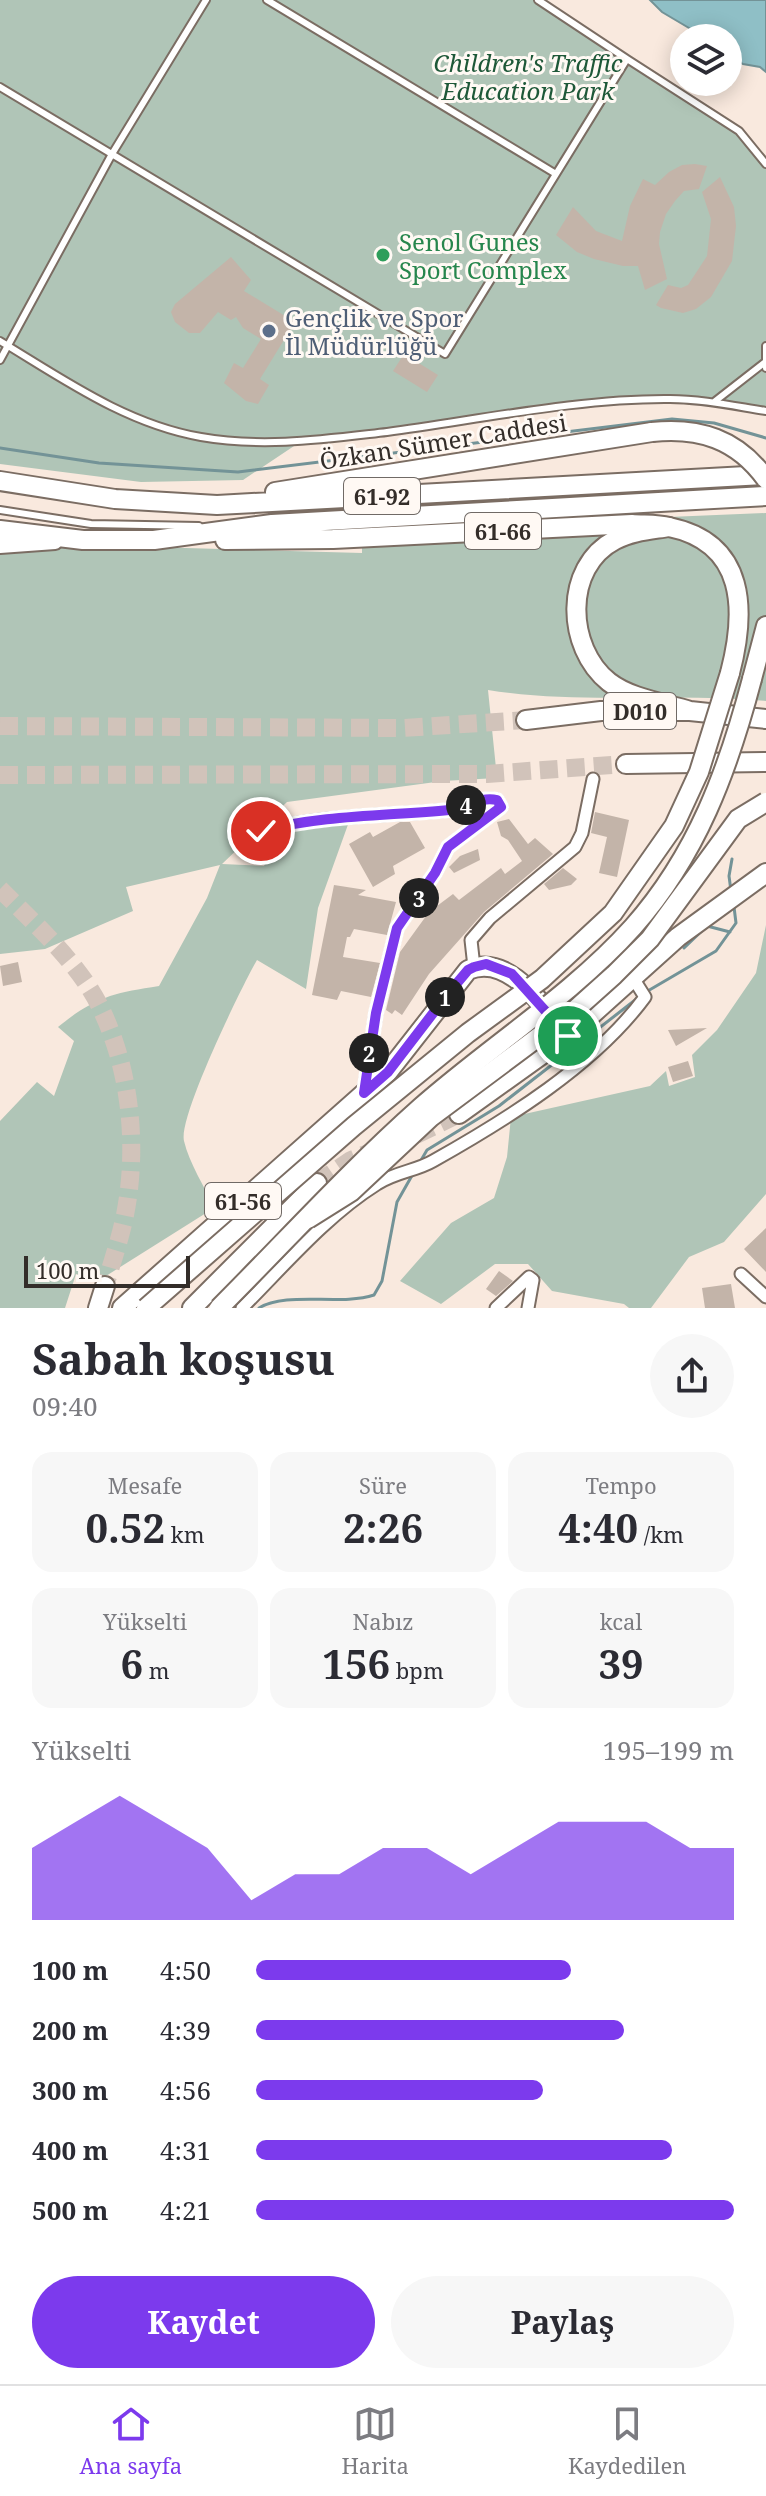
<!DOCTYPE html>
<html lang="tr">
<meta charset="utf-8">
<style>
:root{--surface:#fff;--page:#f7f7f7;--text:#2b2b33;--muted:#7c7c81;--line:#e1e1e2;--accent:#7c3aed}
body{margin:0;font-family:"Noto Serif",serif;background:var(--page);color:var(--text);height:100vh;display:flex;flex-direction:column;font-size:30px;white-space:nowrap}
*{box-sizing:border-box;margin:0}
p{font-size:26px;color:var(--muted)}
.icon{flex:none;width:44px;height:44px;fill:none;stroke:currentColor;stroke-width:2;stroke-linecap:round;stroke-linejoin:round}
.map{position:relative;height:1308px;overflow:hidden}
.drawer{display:flex;flex-direction:column;background:var(--surface);flex:1}
.drawer>*{flex:none}
.tools{position:absolute;left:670px;top:24px;display:grid;gap:16px}
.tools a{display:grid;place-items:center;width:72px;height:72px;border-radius:50%;background:var(--surface);box-shadow:0 4px 20px #0003;font-size:40px}
.scale{position:absolute;left:24px;bottom:20px;width:166px;box-sizing:border-box;padding-left:8px;border:4px solid #332d29;border-top:0;font-size:22px;line-height:28px;white-space:nowrap;color:#332d29;-webkit-text-stroke:6px #fff9f4;paint-order:stroke}
.pin{position:absolute;display:grid;place-items:center;width:68px;height:68px;color:#fff;margin:-34px;border:4px solid #fff;border-radius:50%;box-shadow:0 2px 8px #0007}
.km{position:absolute;width:40px;height:40px;margin:-20px;border-radius:50%;background:#222;color:#fff;font-size:22px;line-height:40px;text-align:center}
.round{display:grid;place-items:center;flex:none;width:84px;height:84px;border-radius:42px;background:var(--page)}
.headline{display:flex;align-items:center;justify-content:space-between;height:136px;padding:0 32px}
h1{font-size:44px;font-weight:700;line-height:60px}
.metrics{display:grid;grid-template-columns:repeat(3,1fr);gap:12px;height:136px;padding:8px 32px}
.metrics div{display:grid;align-content:center;border-radius:20px;background:var(--page);text-align:center}
.metrics b{font-size:40px;font-weight:700}
.metrics small{font-size:22px;font-weight:400}
.metrics p{font-size:22px}
.chart{height:224px;padding:16px 32px}
.chart p{display:flex;justify-content:space-between}
.chart svg{width:100%;height:144px;margin-top:8px;fill:var(--accent);opacity:.7}
.cta{display:flex;gap:16px;margin-top:auto;padding:16px 32px}
.cta a{flex:1;height:92px;border-radius:48px;background:var(--accent);color:#fff;font-size:32px;font-weight:700;line-height:92px;text-align:center}
.cta a+a{background:var(--page);color:var(--text)}
ul{padding:0 32px;list-style:none;font-size:26px}
li{display:grid;grid-template-columns:128px 96px 1fr;align-items:center;height:60px}
li i{height:20px;border-radius:10px;background:var(--accent)}
.tab-bar{display:flex;justify-content:space-around;align-items:center;height:112px;border-top:2px solid var(--line);background:var(--surface);font-size:22px;color:var(--muted)}
.tab-bar a{display:grid;justify-items:center;gap:4px}
.tab-bar .on{color:var(--accent)}
.map>svg:first-child{display:block}
.green{fill:#b0c5b7}
.water{fill:#8fbfc6;stroke:#739397;stroke-width:2}
.lines{fill:none;stroke-linecap:round;stroke-linejoin:round}
.stream{stroke:#739397;stroke-width:3}
.building{fill:#c3b4a9}
.primary-tunnel{stroke:#d1c3ba;stroke-width:18;stroke-dasharray:18 9;stroke-linecap:butt}
.trunk-tunnel{stroke:#d1c3ba;stroke-width:18;stroke-dasharray:18 9;stroke-linecap:butt}
.service-casing{stroke:#7b6d63;stroke-width:10}
.minor-casing{stroke:#7b6d63;stroke-width:15}
.tertiary-casing{stroke:#7b6d63;stroke-width:18}
.primary-casing{stroke:#7b6d63;stroke-width:22}
.trunk-casing{stroke:#7b6d63;stroke-width:22}
.service{stroke:#fff;stroke-width:6}
.minor{stroke:#fff;stroke-width:11}
.tertiary{stroke:#fff;stroke-width:14}
.primary{stroke:#fff;stroke-width:18}
.trunk{stroke:#fff;stroke-width:18}
.primary-bridge-casing{stroke:#7b6d63;stroke-width:22;stroke-linecap:butt}
.trunk-bridge-casing{stroke:#7b6d63;stroke-width:22;stroke-linecap:butt}
.primary-bridge{stroke:#fff;stroke-width:18}
.trunk-bridge{stroke:#fff;stroke-width:18}
.route-casing{stroke:#fff;stroke-width:16}
.route{stroke:#7c3aed;stroke-width:10}
.leisure-dot{fill:#2e9e5b;stroke:#fff9f4;stroke-width:3}
.service-dot{fill:#5c6f8a;stroke:#fff9f4;stroke-width:3}
.labels{text-anchor:middle;dominant-baseline:central;stroke-width:6;stroke-linejoin:round;paint-order:stroke}
.shield{fill:#fff9f4;stroke:#706a66;stroke-width:2}
.shield-label{font-size:22px;font-weight:bold;fill:#332d29}
.park-label{font-size:24px;font-style:italic;fill:#1e5838;stroke:#fff9f4}
.leisure-label{font-size:24px;fill:#27864d;stroke:#fff9f4;text-anchor:start}
.service-label{font-size:24px;fill:#4e5e75;stroke:#fff9f4;text-anchor:start}
.street-label{font-size:24px;fill:#332d29;stroke:#fff9f4}
</style>
<div class="map">
<svg width="766" height="1308" viewBox="0 0 766 1308">
<rect width="100%" height="100%" fill="#f9e9de"/>
<path class="green" d="M0 0H538L739 131 766 164V411L670 399 535 412 300 442 243 480 141 482 0 464Z
M766 513V701C674 692 579 705 488 690L497 778 443 781 287 802 222 864 264 866C290 818 298 825 350 819L318 908 306 989 257 960C242 986 178 1117 184 1141 189 1163 205 1187 214 1208L98 1281 76 1274 65 1308H0V1121L37 1082 54 1096 74 1041 58 1027C95 997 113 993 159 986L207 898 220 865 126 887 133 911 45 949 0 954V553L81 545 362 553V530Z
M766 925V1194L724 1242 689 1257 651 1308H629L624 1304 552 1291 528 1264H495L441 1304 400 1281 451 1223 494 1198 507 1157 511 1117 650 1086 666 1071 669 1086 695 1077 692 1055 717 1030 756 973Z"/>
<path class="water" d="M650 0H766V72L760 67 743 64 728 54V38H706L662 12Z"/>
<g class="lines">
<path class="stream" d="M0 448 99 463 238 472 672 419 714 423 766 438
M731 891 729 876 732 859
M684 948 707 926 730 932
M646 992 716 951 736 923 734 907
M420 1162 427 1150 499 1106 639 997
M259 1308C286 1291 341 1306 374 1295L382 1281 397 1202 414 1172"/>
</g>
<path class="building" d="M695 164 707 166 699 189 684 191 675 201 666 214 660 232 659 244 667 279 645 290 638 266H623L594 259 577 252 556 235 573 207 596 231 622 241 630 206 643 179 655 185 669 172 682 165Z
M720 177 734 207 736 226 732 261 711 297 696 309 683 313 661 308 656 305 668 285 681 288 688 285 707 256 711 219 702 192Z
M231 257 251 280 244 291 295 322 260 379 269 385 258 404 246 401 224 383 234 363 243 368 261 339 243 328 236 317 231 320 218 312 200 333H189L175 322 171 312 175 304Z
M404 354 438 375 427 392 393 371Z
M595 812 629 820 617 877 599 873 607 837 591 833Z
M509 819 528 844 535 838 553 854 484 912 429 974 402 1015 395 1010 392 1014 386 1010 400 952 429 912 453 894 459 900 501 868 505 874 522 861 508 840 501 836 497 822Z
M400 822H410L425 848 393 866 395 874 373 887 349 844 370 832 373 837Z
M268 838 276 843 263 865 250 857 261 839Z
M478 849 480 860 454 873 449 867 460 856Z
M563 868 577 879 571 885 549 890 544 884Z
M334 885 366 890 358 895 396 902 387 935 354 929 350 937H347L343 957 380 963 371 997 341 991 337 1000 312 995Z
M18 962 22 982 3 986 0 966Z
M707 1028 676 1046 668 1030Z
M688 1061 693 1076 673 1082 668 1067Z
M766 1228V1272L744 1249Z
M499 1271 513 1281 496 1296 486 1289Z
M731 1284 735 1308H705L702 1288Z"/>
<g class="lines">
<path class="primary-tunnel" d="M416 1135 459 1114
M317 1183 351 1160 373 1151"/>
<path class="trunk-tunnel" d="M0 726 403 728 526 720
M0 775 487 774 626 764
M0 889C34 923 82 966 102 1011 131 1072 138 1149 125 1215 120 1239 112 1263 105 1286"/>
<g class="service-casing">
<path id="service" d="M267 0 556 174
M627 59 739 131 766 164
M0 87 445 354 627 59 538 0
M0 341C63 379 126 424 201 437 264 448 325 439 387 432 477 420 580 398 670 399 702 399 734 406 766 411
M766 346V368
M0 360 112 154 206 0
M714 402 764 363
M0 510 91 524 199 526"/>
</g>
<g class="minor-casing">
<path id="minor" d="M261 831C322 815 386 816 449 810 465 808 481 796 497 800L501 807 448 847 435 873 397 928 376 1013 364 1093
M474 967 471 940 490 918 575 847 582 833 593 779
M741 1274 766 1297
M242 1308C284 1266 326 1216 377 1184 395 1172 416 1171 433 1161 506 1120 595 1065 645 997L633 978
M496 1308 529 1277 533 1280 528 1308"/>
</g>
<g class="tertiary-casing">
<path id="tertiary" d="M0 546 55 542"/>
</g>
<g class="primary-casing">
<path id="primary" d="M0 481 115 499 217 505 766 475
M275 492 652 432
M0 530 83 540H154L272 524 766 496
M225 540 333 539 632 524C644 525 657 524 669 527 747 543 746 612 730 673
M752 679 766 626
M459 1114 568 1036 678 937 766 873
M122 1308 388 1072 468 970C510 952 544 1009 568 1036
M192 1308 317 1183"/>
</g>
<g class="trunk-casing">
<path id="trunk" d="M669 527C651 530 632 531 615 540 563 567 566 648 609 682 631 699 665 703 690 711
M526 720 601 711H690L766 719
M626 764 766 762
M98 1308 105 1286"/>
</g>
<use href="#service" class="service"/>
<use href="#minor" class="minor"/>
<use href="#tertiary" class="tertiary"/>
<use href="#primary" class="primary"/>
<use href="#trunk" class="trunk"/>
<g class="primary-bridge-casing">
<path id="primary-bridge" d="M652 432C699 427 737 439 766 479
M146 1308 354 1126 468 1033 542 979 613 913 674 826 699 772 730 673
M219 1308C286 1241 350 1170 421 1107 489 1047 572 995 633 927 697 855 728 770 752 679"/>
</g>
<g class="trunk-bridge-casing">
<path id="trunk-bridge" d="M308 1219 351 1192 431 1117 576 1009 614 975 650 939 738 819 766 802"/>
</g>
<use href="#primary-bridge" class="primary-bridge"/>
<use href="#trunk-bridge" class="trunk-bridge"/>
</g>
<g class="lines">
<g class="route-casing">
<path id="route" d="M261 831C322 815 386 816 449 810 465 808 480 796 497 800L501 807 448 847 435 873 397 928 376 1013 364 1093 388 1072 447 995 468 970 474 967 486 964 512 974 568 1036"/>
</g>
<use href="#route" class="route"/>
</g>
<circle class="leisure-dot" cx="383" cy="255" r="8"/>
<circle class="service-dot" cx="269" cy="331" r="8"/>
<g class="labels">
<g class="shield">
<rect x="344" y="478" width="76" height="36" rx="6"/>
<rect x="465" y="513" width="76" height="36" rx="6"/>
<rect x="604" y="693" width="72" height="36" rx="6"/>
<rect x="205" y="1183" width="76" height="36" rx="6"/>
</g>
<g class="shield-label">
<text x="382" y="496">61-92</text>
<text x="503" y="531">61-66</text>
<text x="640" y="711">D010</text>
<text x="243" y="1201">61-56</text>
</g>
<g class="park-label">
<text x="528" y="62">Children's Traffic<tspan x="528" dy="28">Education Park</tspan></text>
</g>
<g class="leisure-label">
<text x="399" y="241">Senol Gunes<tspan x="399" dy="28">Sport Complex</tspan></text>
</g>
<g class="service-label">
<text x="285" y="317">Gençlik ve Spor<tspan x="285" dy="28">İl Müdürlüğü</tspan></text>
</g>
<g class="street-label">
<text transform="translate(443 441) rotate(-9)">Özkan Sümer Caddesi</text>
</g>
</g>
</svg>
<div class="tools">
<a><svg class="icon" aria-label="layers" viewBox="0 0 24 24"><path d="M12 4l9 5-9 5-9-5zM3 14l9 5 9-5"/></svg></a>
</div>
<div class="scale">100 m</div>
<div class="pin" style="left:568px;top:1036px;background:#1e9e55"><svg class="icon" aria-label="arrive" viewBox="0 0 24 24"><path d="M6 21V4h12l-3 4 3 4H6"/></svg></div>
<div class="pin" style="left:261px;top:831px;background:#d93025"><svg class="icon" aria-label="check" viewBox="0 0 24 24"><path d="M5 12l5 5 9-10"/></svg></div>
<b class="km" style="left:445px;top:997px">1</b>
<b class="km" style="left:369px;top:1053px">2</b>
<b class="km" style="left:419px;top:898px">3</b>
<b class="km" style="left:466px;top:805px">4</b>
</div>
<section class="drawer">
<div class="headline"><div><h1>Sabah koşusu</h1><p>09:40</p></div><a class="round"><svg class="icon" aria-label="share" viewBox="0 0 24 24"><path d="M12 15V3M7 8l5-5 5 5M5 13v7h14v-7"/></svg></a></div>
<div class="metrics">
<div><p>Mesafe</p><b>0.52<small> km</small></b></div>
<div><p>Süre</p><b>2:26</b></div>
<div><p>Tempo</p><b>4:40<small> /km</small></b></div>
</div>
<div class="metrics">
<div><p>Yükselti</p><b>6<small> m</small></b></div>
<div><p>Nabız</p><b>156<small> bpm</small></b></div>
<div><p>kcal</p><b>39</b></div>
</div>
<div class="chart"><p><span>Yükselti</span>195–199 m</p>
<svg viewBox="0 0 160 44" preserveAspectRatio="none"><path d="M0 44V22L10 14L20 6L30 14L40 22L50 38L60 30L70 30L80 22L90 22L100 30L110 22L120 14L130 14L140 14L150 22L160 22V44z"/></svg>
</div>
<ul>
<li><b>100 m</b>4:50<i style="width:66%"></i></li>
<li><b>200 m</b>4:39<i style="width:77%"></i></li>
<li><b>300 m</b>4:56<i style="width:60%"></i></li>
<li><b>400 m</b>4:31<i style="width:87%"></i></li>
<li><b>500 m</b>4:21<i style="width:100%"></i></li>
</ul>
<div class="cta"><a>Kaydet</a><a>Paylaş</a></div>
</section>
<nav class="tab-bar">
<a class="on"><svg class="icon" aria-label="home" viewBox="0 0 24 24"><path d="M3 11l9-7 9 7M6 9v11h12V9"/></svg>Ana sayfa</a>
<a><svg class="icon" aria-label="map" viewBox="0 0 24 24"><path d="M3 6l6-2 6 2 6-2v14l-6 2-6-2-6 2zM9 4v14M15 6v14"/></svg>Harita</a>
<a><svg class="icon" aria-label="saved" viewBox="0 0 24 24"><path d="M7 4h10v16l-5-4-5 4z"/></svg>Kaydedilen</a>
</nav>
